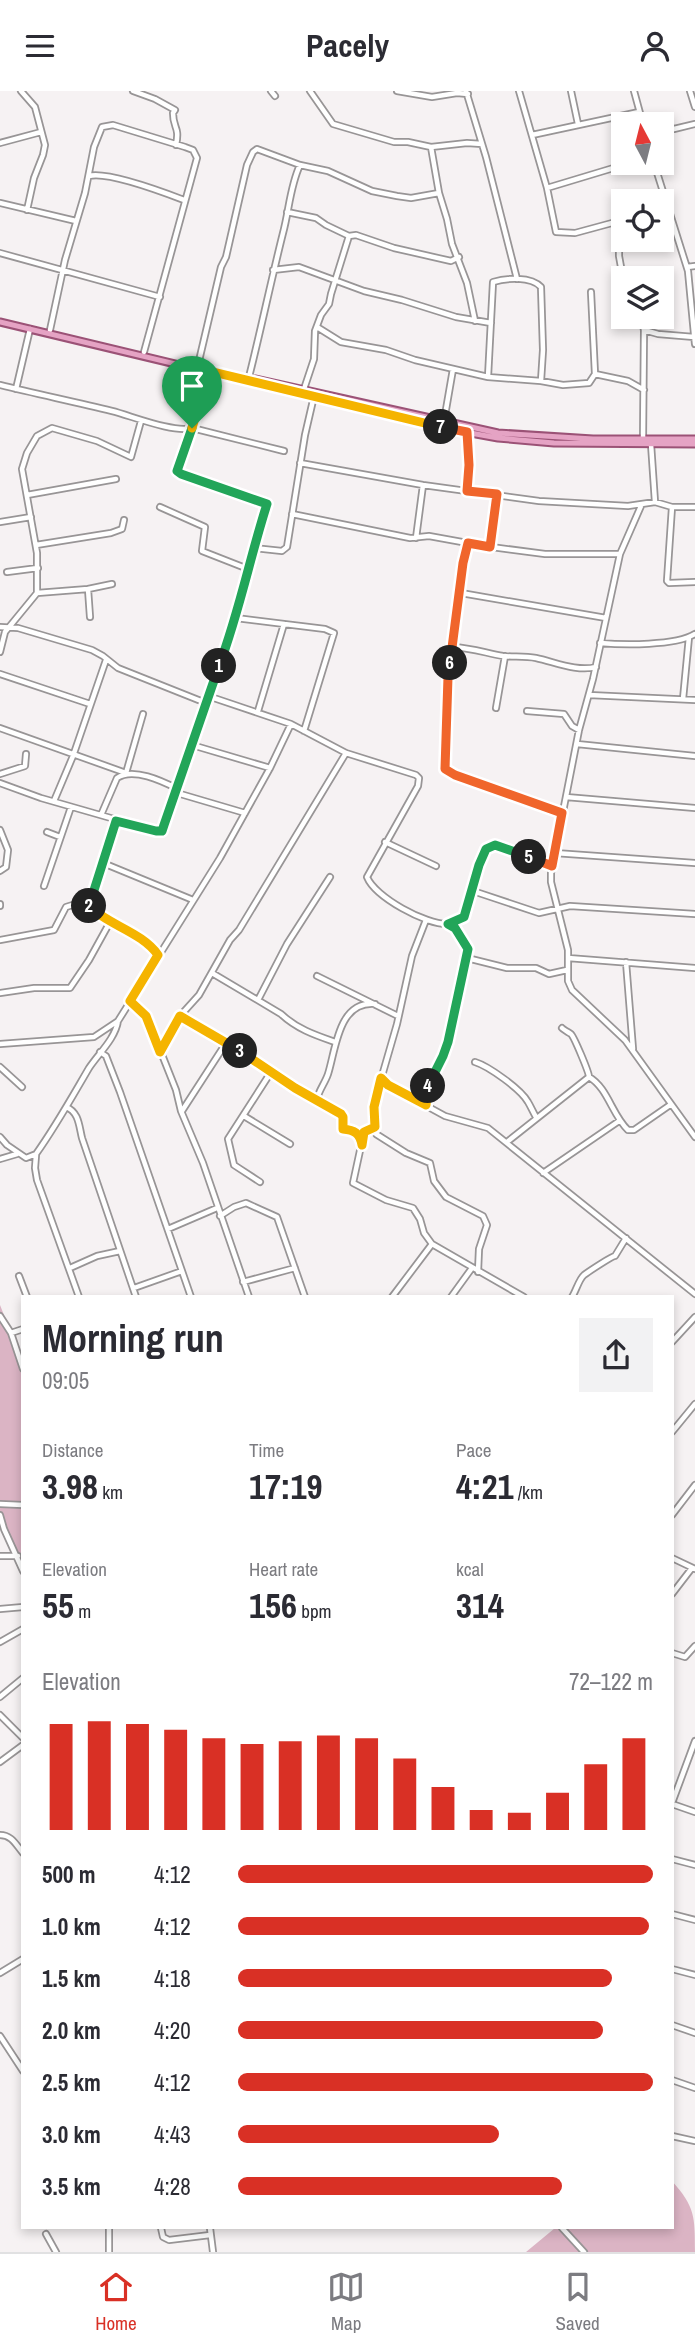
<!DOCTYPE html>
<meta charset="utf-8">
<style>
:root{--surface:#fff;--page:#f2f2f3;--text:#2b2b33;--muted:#7c7c81;--line:#e1e1e2;--accent:#d93025}
body{margin:0;font-family:"Archivo Narrow",sans-serif;background:var(--page);color:var(--text);height:100vh;display:flex;flex-direction:column;font-size:26px;white-space:nowrap}
*{box-sizing:border-box;margin:0}
p{font-size:23px;color:var(--muted)}
.icon{flex:none;width:38px;height:38px;fill:none;stroke:currentColor;stroke-width:2;stroke-linecap:round;stroke-linejoin:round}
.map{position:relative;flex:1;overflow:hidden}
.panel{position:absolute;left:21px;top:1204px;width:653px;height:934px;display:flex;flex-direction:column;background:var(--surface);border-radius:0px;box-shadow:0 4px 10px #0003}
.panel>*{flex:none}
.needle{width:46px;rotate:353deg}
.tools{position:absolute;left:611px;top:21px;display:grid;gap:14px}
.tools a{display:grid;place-items:center;width:63px;height:63px;border-radius:0px;background:var(--surface);box-shadow:0 4px 10px #0003;font-size:35px}
.pin{position:absolute;display:grid;place-items:center;width:60px;height:60px;color:#fff;margin:-72px -30px;border-radius:50% 50% 50% 0;rotate:-45deg;box-shadow:0 0 7px #0007}
.pin .icon{rotate:45deg}
.km{position:absolute;width:35px;height:35px;margin:-18px;border-radius:50%;background:#222;color:#fff;font-size:19px;line-height:35px;text-align:center}
.round{display:grid;place-items:center;flex:none;width:74px;height:74px;border-radius:0px;background:var(--page)}
.overview{display:flex;align-items:center;justify-content:space-between;height:119px;padding:0 21px}
h1{font-size:38px;font-weight:700;line-height:52px}
.metrics{display:grid;grid-template-columns:repeat(3,1fr);gap:10px;height:119px;padding:7px 21px}
.metrics div{display:grid;align-content:center}
.metrics b{font-size:35px;font-weight:700}
.metrics small{font-size:19px;font-weight:400}
.metrics p{font-size:19px}
.chart{height:196px;padding:14px 21px}
.chart p{display:flex;justify-content:space-between}
.chart svg{width:100%;height:126px;margin-top:7px;stroke:var(--accent);stroke-width:6}
ul{padding:0 21px;list-style:none;font-size:23px}
li{display:grid;grid-template-columns:112px 84px 1fr;align-items:center;height:52px}
li i{height:18px;border-radius:9px;background:var(--accent)}
header{display:flex;justify-content:space-between;align-items:center;height:91px;padding:0 21px;background:var(--surface);font-size:32px;font-weight:700}
.dock{display:flex;justify-content:space-around;align-items:center;height:98px;border-top:2px solid var(--line);background:var(--surface);font-size:19px;color:var(--muted)}
.dock a{display:grid;justify-items:center;gap:4px}
.dock .selected{color:var(--accent)}
.map>svg:first-child{display:block}
.green{fill:#dbb4c4}
.lines{fill:none;stroke-linecap:round;stroke-linejoin:round}
.minor-casing{stroke:#989596;stroke-width:8}
.major-casing{stroke:#9b5276;stroke-width:9}
.minor{stroke:#fff;stroke-width:4.5}
.major{stroke:#e5a3c4;stroke-width:5}
.split-1-casing{stroke:#fff;stroke-width:14}
.split-2-casing{stroke:#fff;stroke-width:14}
.split-3-casing{stroke:#fff;stroke-width:14}
.split-4-casing{stroke:#fff;stroke-width:14}
.split-5-casing{stroke:#fff;stroke-width:14}
.split-6-casing{stroke:#fff;stroke-width:14}
.split-7-casing{stroke:#fff;stroke-width:14}
.split-8-casing{stroke:#fff;stroke-width:14}
.split-1{stroke:#22a559;stroke-width:9}
.split-2{stroke:#22a559;stroke-width:9}
.split-3{stroke:#f5b400;stroke-width:9}
.split-4{stroke:#f5b400;stroke-width:9}
.split-5{stroke:#22a559;stroke-width:9}
.split-6{stroke:#f0652b;stroke-width:9}
.split-7{stroke:#f0652b;stroke-width:9}
.split-8{stroke:#f5b400;stroke-width:9}
</style>
<header><svg class="icon" aria-label="menu" viewBox="0 0 24 24"><path d="M4 6h16M4 12h16M4 18h16"/></svg>Pacely<svg class="icon" aria-label="person" viewBox="0 0 24 24"><circle cx="12" cy="8" r="4"/><path d="M4 21q1-7 8-7t8 7"/></svg></header>
<div class="map">
<svg width="695" height="2161" viewBox="0 0 695 2161">
<rect width="100%" height="100%" fill="#f6f2f3"/>
<path class="green" d="M0 1214 23 1272V1486L0 1432Z
M672 2090C695 2116 695 2125 695 2161H526L555 2137H672Z"/>
<g class="lines">
<g class="minor-casing">
<path id="minor" d="M21 0 35 16 45 54 43 64 34 87 27 119
M133 0 155 8 175 19 173 22C173 38 180 35 176 54
M271 0 275 5
M310 0 333 33 394 51H408L431 56 439 102 447 128 452 153 467 192 475 230
M397 0 432 6 457 2 468 3
M466 0 486 66 517 188
M519 0 547 97 556 141 575 142 623 129
M571 0 578 33
M634 0 643 33
M690 0 695 16
M662 35 674 38 695 33
M532 44 639 21
M0 52 41 41
M431 56 467 52 482 53
M654 72 688 180 695 253
M89 85C108 80 163 101 184 109
M547 97 630 72
M0 112 76 130
M287 121 316 127 326 134 349 145 356 144 394 157 451 170 459 166
M619 130V165L623 187
M0 162 160 206
M687 176 695 175
M273 179 299 176 364 200 402 209 456 226 491 232
M591 201 595 283 628 290 644 299
M641 226 644 239 643 348
M317 236 341 251 386 259 415 269 488 286 541 290 563 294 589 292 595 283
M50 239 65 169 85 102 94 56 102 36 113 34 185 56 193 59 197 67 144 261
M644 239 658 243 694 246
M198 274 221 176 226 166 247 74 253 61 257 58 300 74 328 80 372 100 397 105 411 107 439 102
M249 286C261 238 271 190 283 142 289 120 290 95 300 74
M488 286 493 191C506 187 531 185 541 196L543 259 541 290
M0 294C37 303 75 311 112 320 132 325 173 342 192 337L284 360
M16 298 30 238
M304 298 314 268 315 240 321 224 329 213 331 203 349 145
M444 330 453 278
M467 341V399
M651 353 655 411
M300 372 423 394 539 410 628 415 655 411 672 416H695
M27 404 116 388
M641 415 620 463 593 588 579 639 551 782V791L568 859V890L572 899 625 949 695 1046
M160 416 205 436 202 460 248 478
M672 416 667 490 669 492 695 491
M292 423 410 447 429 445 484 455 545 463H620
M0 431 31 426
M416 447 423 394
M468 452 463 472 461 502 448 581 445 678 455 684 562 722
M36 454 111 442 122 438 124 429
M490 456 497 403
M253 457 282 460 287 456 305 344 314 305
M7 481 38 477
M88 498 112 493
M37 502 88 498 90 526
M461 502 606 527
M236 527 325 538 334 542 304 640
M0 536 18 537 92 559 103 565 118 577 206 612
M600 552C623 554 676 555 695 543
M453 556C471 557 486 562 503 565 514 566 525 565 536 567 555 571 577 581 596 576
M0 561 5 541 37 502V462L22 378 27 362 37 345 52 337 97 350 131 366 141 330
M0 583 90 613
M589 604 695 609
M208 605 291 633 346 662 416 684 419 687 418 695 367 786C375 806 426 834 448 833 454 833 460 829 464 826 469 813 479 762 488 756 492 754 495 755 499 755L552 775
M683 608 689 546
M496 617 505 565
M258 620 284 533
M527 620 564 623 572 635 579 639
M0 637 126 682 143 623
M577 653 695 665
M192 654 270 677
M0 683 25 675 26 663
M0 692 41 707 156 740H162L165 734 227 557 253 457 267 413 181 383 177 380 209 281
M177 702 245 722
M566 706 695 717
M54 710 73 665 106 569
M101 724 117 687C133 676 162 690 178 698
M0 739 8 759 6 776 0 780
M47 741 60 746
M385 751 436 775
M555 762 695 772
M103 772 193 809
M44 795 71 716
M473 800 539 822 570 815 695 823
M0 813V815
M79 813 89 816 150 853 158 865
M89 816 116 730
M426 829 412 865 397 933 375 1009C373 1018 377 1027 375 1036L364 1041 353 1092 386 1109 413 1117 420 1128 424 1142 432 1153 524 1206
M0 849 54 839 66 816 92 808
M467 867 507 877H536L549 883 567 879
M568 867 695 877
M626 871 633 958
M212 882 281 923C297 938 315 944 335 951
M317 885 398 925
M0 902 34 897H70L89 869 110 831
M258 909 287 853 330 786
M131 910 144 922 149 931 176 999 181 1020 203 1072 249 1206
M180 925 341 1023 343 1026V1038C351 1039 359 1040 362 1049
M562 937C564 939 568 941 571 943 574 946 589 981 589 986 608 997 612 1024 628 1039H634L670 1014
M0 953 94 946 118 930
M161 960 180 925 199 904 230 849 239 839 346 662
M100 961 106 965 120 1001 191 1206
M475 971C488 975 521 998 528 1011 531 1016 533 1021 536 1026
M0 976 22 996
M382 988 388 994 445 1025 488 1037 695 1203
M317 1008C319 999 325 992 328 983 336 958 338 910 375 913
M426 1014C428 987 440 975 448 951L468 858 457 839 449 834
M66 1016C79 1021 79 1035 82 1047L136 1206
M182 1020 226 952
M244 1025 290 1053
M375 1036 376 1043 406 1062 430 1072 434 1090 446 1106 483 1125 487 1134 479 1158 478 1181
M0 1046 7 1054 26 1067 36 1063C56 1035 72 1006 89 977 99 962 115 948 118 930L220 767 270 677 291 633
M507 1051 589 986
M36 1064 35 1077 37 1089 79 1206
M0 1068 17 1063
M543 1082 619 1030
M260 1091 234 1074 228 1048 271 981
M220 1125 234 1116 246 1112 277 1126 305 1206
M168 1138 217 1117
M70 1177 97 1165 120 1160
M19 1185 27 1206
M243 1191 295 1177
M134 1197 182 1180
M392 1206 432 1153
M451 1206 472 1177
M572 1206C576 1200 579 1188 584 1184 588 1181 612 1165 615 1165L626 1147
M0 1225 11 1242 23 1278
M11 1242 23 1238
M672 1251 695 1226
M672 1341 695 1313
M0 1413 23 1414
M0 1424 4 1438 23 1480
M672 1424 695 1394
M0 1465H18
M672 1467 695 1478
M672 1503 692 1477
M0 1518 23 1516
M0 1551 23 1538
M672 1562 685 1566 695 1555
M0 1606 23 1587
M0 1624 23 1647
M0 1671 23 1654
M672 1712 695 1650
M672 1713 695 1721
M0 1744C12 1744 16 1754 23 1762
M672 1768 695 1774
M672 1823 695 1829
M672 1878 695 1884
M0 1882 23 1868
M672 1934 695 1942
M0 1945 23 1980
M672 1989 695 1997
M672 2045 695 2050
M161 2137 163 2146 169 2149 210 2144
M210 2137 213 2161
M562 2137 584 2161
M46 2143 56 2161
M109 2161V2137"/>
</g>
<g class="major-casing">
<path id="major" d="M0 231 443 337 498 347 554 352 695 353
M255 288 498 342 593 348H695"/>
</g>
<use href="#minor" class="minor"/>
<use href="#major" class="major"/>
</g>
<g class="lines">
<g class="split-1-casing">
<path id="split-1" d="M192 337 177 380 181 383 267 413C250 466 239 522 219 575"/>
</g>
<g class="split-2-casing">
<path id="split-2" d="M89 815 116 730 156 740H162L164 734 219 575"/>
</g>
<g class="split-3-casing">
<path id="split-3" d="M89 815C108 834 142 841 158 864L130 910 146 925 160 961 180 925 240 960"/>
</g>
<g class="split-4-casing">
<path id="split-4" d="M240 960 295 997 341 1023 343 1026V1038C354 1039 360 1042 362 1054L364 1041 375 1036 374 1016 381 987 388 994 426 1014 428 995"/>
</g>
<g class="split-5-casing">
<path id="split-5" d="M428 995 443 965 448 951 468 858 455 837 448 833 464 826 479 774 486 758 495 754 529 766"/>
</g>
<g class="split-6-casing">
<path id="split-6" d="M450 572 448 586 445 678 455 684 562 722 552 775 529 766"/>
</g>
<g class="split-7-casing">
<path id="split-7" d="M441 336 467 341 469 374 467 400 497 403 490 456 468 452 463 472 450 572"/>
</g>
<g class="split-8-casing">
<path id="split-8" d="M192 337 209 280 441 336"/>
</g>
<use href="#split-1" class="split-1"/>
<use href="#split-2" class="split-2"/>
<use href="#split-3" class="split-3"/>
<use href="#split-4" class="split-4"/>
<use href="#split-5" class="split-5"/>
<use href="#split-6" class="split-6"/>
<use href="#split-7" class="split-7"/>
<use href="#split-8" class="split-8"/>
</g>
</svg>
<div class="tools">
<a><svg class="needle" viewBox="-14 -14 28 28"><path d="M0-13l5 13h-10z" fill="#e53935"/><path d="M0 13l5-13h-10z" fill="#7c7c81"/></svg></a>
<a><svg class="icon" aria-label="locate" viewBox="0 0 24 24"><circle cx="12" cy="12" r="6"/><path d="M12 2v4M12 18v4M2 12h4M18 12h4"/></svg></a>
<a><svg class="icon" aria-label="layers" viewBox="0 0 24 24"><path d="M12 4l9 5-9 5-9-5zM3 14l9 5 9-5"/></svg></a>
</div>
<div class="pin" style="left:192px;top:337px;background:#1e9e55"><svg class="icon" aria-label="arrive" viewBox="0 0 24 24"><path d="M6 21V4h12l-3 4 3 4H6"/></svg></div>
<b class="km" style="left:219px;top:575px">1</b>
<b class="km" style="left:89px;top:815px">2</b>
<b class="km" style="left:240px;top:960px">3</b>
<b class="km" style="left:428px;top:995px">4</b>
<b class="km" style="left:529px;top:766px">5</b>
<b class="km" style="left:450px;top:572px">6</b>
<b class="km" style="left:441px;top:336px">7</b>
<section class="panel">
<div class="overview"><div><h1>Morning run</h1><p>09:05</p></div><a class="round"><svg class="icon" aria-label="share" viewBox="0 0 24 24"><path d="M12 15V3M7 8l5-5 5 5M5 13v7h14v-7"/></svg></a></div>
<div class="metrics">
<div><p>Distance</p><b>3.98<small> km</small></b></div>
<div><p>Time</p><b>17:19</b></div>
<div><p>Pace</p><b>4:21<small> /km</small></b></div>
</div>
<div class="metrics">
<div><p>Elevation</p><b>55<small> m</small></b></div>
<div><p>Heart rate</p><b>156<small> bpm</small></b></div>
<div><p>kcal</p><b>314</b></div>
</div>
<div class="chart"><p><span>Elevation</span>72–122 m</p>
<svg viewBox="0 0 160 44" preserveAspectRatio="none"><path d="M5 44V7M15 44V6M25 44V7M35 44V9M45 44V12M55 44V14M65 44V13M75 44V11M85 44V12M95 44V19M105 44V29M115 44V37M125 44V38M135 44V31M145 44V21M155 44V12"/></svg>
</div>
<ul>
<li><b>500 m</b>4:12<i style="width:100%"></i></li>
<li><b>1.0 km</b>4:12<i style="width:99%"></i></li>
<li><b>1.5 km</b>4:18<i style="width:90%"></i></li>
<li><b>2.0 km</b>4:20<i style="width:88%"></i></li>
<li><b>2.5 km</b>4:12<i style="width:100%"></i></li>
<li><b>3.0 km</b>4:43<i style="width:63%"></i></li>
<li><b>3.5 km</b>4:28<i style="width:78%"></i></li>
</ul>
</section>
</div>
<nav class="dock">
<a class="selected"><svg class="icon" aria-label="home" viewBox="0 0 24 24"><path d="M3 11l9-7 9 7M6 9v11h12V9"/></svg>Home</a>
<a><svg class="icon" aria-label="map" viewBox="0 0 24 24"><path d="M3 6l6-2 6 2 6-2v14l-6 2-6-2-6 2zM9 4v14M15 6v14"/></svg>Map</a>
<a><svg class="icon" aria-label="saved" viewBox="0 0 24 24"><path d="M7 4h10v16l-5-4-5 4z"/></svg>Saved</a>
</nav>
